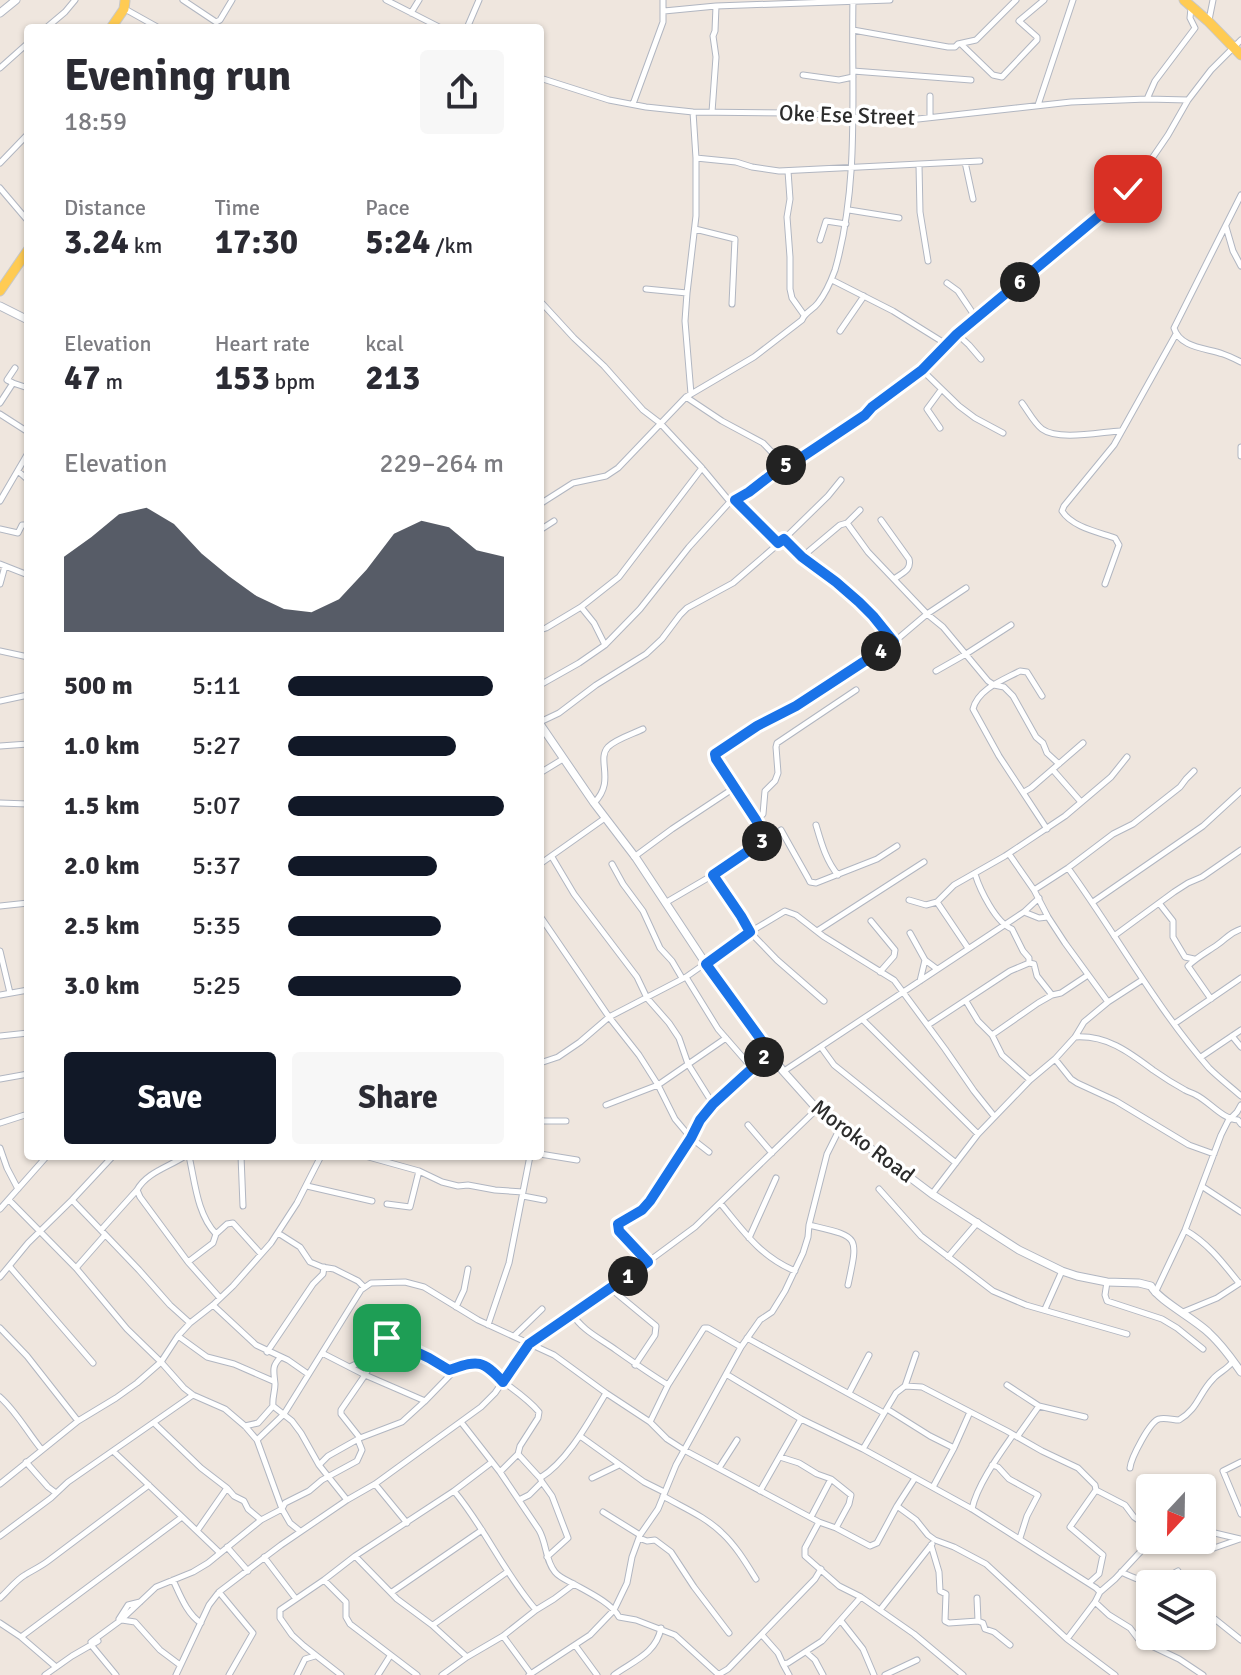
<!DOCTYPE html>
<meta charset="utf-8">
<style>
:root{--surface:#fff;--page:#f7f7f7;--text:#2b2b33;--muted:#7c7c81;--accent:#111827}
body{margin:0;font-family:Signika,sans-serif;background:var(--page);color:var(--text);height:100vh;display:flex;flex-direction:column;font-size:30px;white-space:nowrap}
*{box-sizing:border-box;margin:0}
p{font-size:26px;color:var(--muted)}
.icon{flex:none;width:44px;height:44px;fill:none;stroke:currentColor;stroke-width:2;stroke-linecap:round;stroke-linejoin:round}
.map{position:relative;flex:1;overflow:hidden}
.sheet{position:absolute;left:24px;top:24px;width:520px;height:1136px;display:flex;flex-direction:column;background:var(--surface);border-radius:8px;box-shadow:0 2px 6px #0004}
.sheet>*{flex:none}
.needle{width:52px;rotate:202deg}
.tools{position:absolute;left:1136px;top:1474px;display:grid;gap:16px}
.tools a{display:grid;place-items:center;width:80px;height:80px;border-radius:8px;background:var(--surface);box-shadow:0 2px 6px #0004;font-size:40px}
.pin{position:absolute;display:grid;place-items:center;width:68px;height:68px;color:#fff;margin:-34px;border-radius:16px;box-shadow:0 4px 12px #0006}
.km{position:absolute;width:40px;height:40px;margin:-20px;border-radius:50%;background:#222;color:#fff;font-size:22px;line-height:40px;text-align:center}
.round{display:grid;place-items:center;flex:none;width:84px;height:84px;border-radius:8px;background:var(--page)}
.head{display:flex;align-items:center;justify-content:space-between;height:136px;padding:0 40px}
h1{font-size:44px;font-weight:700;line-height:60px}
.figures{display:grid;grid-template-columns:repeat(3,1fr);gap:12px;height:136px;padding:8px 40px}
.figures div{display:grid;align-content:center}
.figures b{font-size:34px;font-weight:700}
.figures small{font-size:22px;font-weight:400}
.figures p{font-size:22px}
.chart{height:224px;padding:16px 40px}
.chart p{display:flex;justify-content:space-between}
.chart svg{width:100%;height:144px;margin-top:8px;fill:var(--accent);opacity:.7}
.button{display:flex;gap:16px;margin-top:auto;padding:16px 40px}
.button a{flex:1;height:92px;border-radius:8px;background:var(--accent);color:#fff;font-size:32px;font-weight:700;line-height:92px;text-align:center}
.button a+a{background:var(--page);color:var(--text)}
ul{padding:0 40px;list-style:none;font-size:26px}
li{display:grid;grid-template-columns:128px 96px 1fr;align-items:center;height:60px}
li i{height:20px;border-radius:10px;background:var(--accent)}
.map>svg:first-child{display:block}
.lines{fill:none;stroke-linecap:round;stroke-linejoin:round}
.street-casing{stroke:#b1b6c1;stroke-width:7}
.secondary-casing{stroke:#b1b6c1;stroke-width:9}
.primary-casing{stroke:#c8c8c8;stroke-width:11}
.street{stroke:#fff;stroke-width:5}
.secondary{stroke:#fff;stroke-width:7}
.primary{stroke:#ffcb53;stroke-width:9}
.route-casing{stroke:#fff;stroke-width:16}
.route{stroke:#1a73e8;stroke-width:10}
.labels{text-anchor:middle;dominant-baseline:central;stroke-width:7;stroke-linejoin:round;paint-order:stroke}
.street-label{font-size:22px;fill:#2c2c2c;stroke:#fff}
</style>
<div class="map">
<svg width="1241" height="1675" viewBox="0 0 1241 1675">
<rect width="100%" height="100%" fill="#efe6de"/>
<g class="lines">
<g class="street-casing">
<path id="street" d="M183 0 216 22 220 20 232 0
M386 0 441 28
M125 9 159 28
M664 11 716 6 890 0
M411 13 419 0
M1209 20 1213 0
M46 28 65 12 75 0
M467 28 479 0
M853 30 948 47H955L958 44 976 40 1016 0
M962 45 993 75 1002 77 1037 40V37L1019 21 1044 0
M0 68 28 43
M853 71 971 80
M803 75 839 80 853 77
M540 78 609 100 646 107 693 112 794 113 909 120 1071 102 1147 99 1188 100
M930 96V117
M1147 99 1155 81 1195 28 1190 18 1191 8
M633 104 663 22V0
M1038 105 1073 0
M712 112 716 57 713 36 715 31 716 6
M696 158 736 162 752 167 779 171 980 161
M965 162 973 199
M0 163 28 134
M919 165 920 212 928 261
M788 171 790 199 787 217 790 257V289L792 298 804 315
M0 188 28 221
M1241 195 1174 328C1180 348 1206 348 1223 354 1229 356 1235 359 1241 362
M849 210 899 218
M1226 227 1233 251 1241 266
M695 229 735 239 732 304
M820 240 826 221 846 224
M832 280 893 311 946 344
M947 283 958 291 976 318
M646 289 687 293
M540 301 574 338 604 366 643 410 660 423 702 468 731 503
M840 331 864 296
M957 334 969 345 981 359
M922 370 959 406 975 418 1003 433
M13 383 7 380 15 368
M691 394 685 321 687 293 696 216V158L693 112
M686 397 722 421 763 443 784 465
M0 403 13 383 28 388
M1022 403C1028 411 1034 423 1042 429 1058 441 1101 432 1120 431
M0 414 28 432
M940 428 927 409 941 390
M1241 447V456
M18 471 28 480
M735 500 778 543
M0 501 28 453
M540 504 573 483 606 476 618 468 686 397 754 357 802 320C805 312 813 310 818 303 826 293 831 281 835 270 860 182 851 90 853 0
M881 520 909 559C912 570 902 573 894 579
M847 523 868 552 927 614 943 627 988 681 994 685 1004 687 1013 696 1036 737 1043 743 1047 753 1059 764
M0 529 18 533 22 525H28
M540 530 554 521
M784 539 802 557 836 582 859 602 894 642
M802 557 840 525 847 523 860 510
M0 564 28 575
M0 584 5 566
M1105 584 1119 545 1115 538C1098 532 1072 527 1062 511L1064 506 1114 445 1176 334
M581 607 594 623 605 645
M540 630 546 628 581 607 619 577 702 468
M0 651 28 657
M936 671 966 654 1011 625
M540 685 579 663 605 645 640 609 689 547 728 504 749 492 784 465 802 457 865 415 872 407 922 370 957 334 1111 206 1140 176 1168 135 1188 100 1211 70 1241 40
M1042 696 1027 672 1020 671C1003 680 978 689 973 709L999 756 1047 829
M0 701 28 695
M540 722 559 713 596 685 646 654 662 639 680 615 687 608 733 583 784 539 828 496 841 480
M0 746 28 744
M1053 770 1081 802
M540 773 563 759
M1024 792 1031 788 1083 743
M0 803 28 804
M594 803C616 781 596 760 608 747 616 739 633 734 643 729
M756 820 763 814 765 791 775 781 778 773 776 747 777 743 856 690
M816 825C821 842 826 861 838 875
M766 839 756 820 716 759 715 754 757 726 796 706 894 642 927 614 966 588
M1009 854 1034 890 1048 917 1065 943 1108 1002
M552 857 574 894 637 977 647 998 669 1023 679 1038 688 1064 713 1104
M634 857 672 829 734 788
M540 864 605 818
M612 864 623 884 643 911 660 948 672 961 682 978
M1068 868C1116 934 1155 1006 1209 1068 1219 1078 1231 1087 1241 1096
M975 874C980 890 996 923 1012 929L1023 951 1029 958V963L1034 964 1037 976 1052 995
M713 875 741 916 750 932 777 960 824 1001
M1034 890 1068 868 1113 834 1133 824 1180 787 1186 779 1194 771
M909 900 926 905 937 902 954 885 1005 856 1065 816 1111 777 1127 757
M937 902 968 948
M1093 902 1203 826 1241 791
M665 903 713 875 781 830 808 878 810 882 816 883 877 859 897 846
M1159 903 1173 921V937L1185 957 1194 959
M0 906 28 903
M1024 912 1039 918 1048 917
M540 916 609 1017 639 1055 658 1085 675 1119 691 1138 709 1152
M871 921 895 950 894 956 880 972
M817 931 924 862
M910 933 925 960 937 969
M1114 936 1174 892 1188 883 1202 877 1241 850
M0 951 10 993
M686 977 718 1029 752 1068
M920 981 925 960
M0 995 28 990
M1211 999 1188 966C1197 957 1207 952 1217 945 1227 938 1229 933 1241 929
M966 1001 978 1021 992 1035 1002 1055 1030 1080
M863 1020 978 1134
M1174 1024 1241 978
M928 1025 1010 971 1029 963
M992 1035 1038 1003 1052 995 1061 993 1088 975
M0 1036 28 1033
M1232 1036 1241 1047
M1075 1037C1107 1035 1129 1052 1153 1070 1163 1077 1174 1084 1185 1090 1188 1092 1193 1093 1196 1095 1210 1102 1222 1119 1238 1120L1241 1124
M821 1047 834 1065 956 1163
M1201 1057 1241 1030
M1055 1059 1071 1079 1077 1083 1116 1101 1189 1145 1214 1154
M540 1063 558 1057 580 1042 609 1017 686 977 750 932 785 911 796 915 823 936 894 980 945 1049 974 1091 994 1116
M784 1071 1024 912 1039 898
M0 1079 28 1074
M606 1105 658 1085 726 1038
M540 1121H566
M0 1123 28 1114
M748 1125 772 1153
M0 1148 7 1168 18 1189
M540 1154 577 1160
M189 1156C195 1182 197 1214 216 1234
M241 1156 243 1206
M365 1156 419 1171 442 1182 458 1186 468 1185 495 1190 523 1192
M307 1186 372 1201
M1203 1187 1241 1212
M879 1189 921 1236 993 1291 1026 1305 1127 1334
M137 1190 140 1197 188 1262 220 1298
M932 1194 978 1134 1030 1080 1055 1059 1075 1037 1084 1022 1108 1002 1142 980
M523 1196 544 1200
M9 1200 76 1268 127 1329 161 1362 184 1388 193 1395 225 1409 245 1426 257 1440 282 1509 290 1523 300 1531
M72 1200 139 1270 170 1305 190 1323
M387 1204 410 1207 419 1171
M721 1204C744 1232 760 1256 795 1271
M0 1209 47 1156
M809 1225C859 1237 859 1234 848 1285
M101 1230 137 1190C147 1172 169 1167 185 1156
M1185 1230C1208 1243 1223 1263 1239 1283
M278 1233 300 1247 310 1262 322 1267 334 1269 358 1281 364 1287
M749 1238 776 1178
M948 1257 978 1222
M188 1262 213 1243 216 1234 227 1224 233 1223 261 1254
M648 1262 619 1231 618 1224 642 1210 650 1201 691 1138 700 1120 713 1104 770 1052
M10 1267 93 1363
M76 1268 105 1235
M0 1277 28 1243 72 1200 113 1156
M1107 1282 1105 1295 1107 1301 1162 1319 1177 1328 1203 1349
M610 1288 656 1326 655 1335 635 1365
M1155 1293 1185 1230 1221 1135 1228 1121 1237 1112 1241 1105
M213 1305 256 1345 288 1360 308 1374
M456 1307 464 1290 468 1269
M1045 1309 1062 1271
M1183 1312 1217 1298 1240 1283
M572 1313C581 1330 601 1339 616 1350 633 1362 650 1374 668 1385
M488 1325 509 1263 530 1156
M0 1328 27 1356 78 1421
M178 1336 207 1357 234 1364 273 1381
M514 1336 542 1309
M387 1338 429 1358 449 1370C456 1367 465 1362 473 1362 487 1362 495 1375 505 1383 517 1392 529 1400 539 1412L538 1418 520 1446 518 1454 540 1478
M747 1338 884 1413
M267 1352 313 1284 323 1274 324 1267
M322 1353 365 1375 425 1401
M350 1367 356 1364 371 1363
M726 1374 801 1419 863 1449 972 1509 1096 1588 1100 1592 1095 1602 1067 1639
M1007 1385 1039 1406 1085 1417
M905 1386 922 1387 1007 1431 1042 1451 1078 1468 1095 1485 1096 1490 1125 1505 1134 1517 1147 1526 1150 1525
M849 1393 869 1355
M0 1397C17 1412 27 1432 42 1450
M273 1406 292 1421 301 1433 319 1465 347 1500
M887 1409 930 1436 954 1448
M461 1422 500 1472 539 1530C547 1544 545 1560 555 1572 559 1577 566 1580 572 1583 586 1591 612 1603 619 1617L636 1620 675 1635 719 1675
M650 1422 668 1385 704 1328H708L741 1347
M154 1423 201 1468 227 1488 234 1496 244 1501 248 1509 261 1520
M245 1426 258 1423 273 1406C272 1398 275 1392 275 1384 274 1372 271 1366 281 1357
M580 1436 644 1482 664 1492
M1017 1437 1039 1406
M360 1438 341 1414V1410L365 1375 395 1320
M257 1440 284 1414 361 1290 371 1283 405 1282 424 1287 478 1320 554 1355 606 1393 650 1422 667 1439 684 1450 819 1522 836 1528 870 1546 877 1543 897 1506 915 1478
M863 1449 896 1393 905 1386 916 1354
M113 1451 220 1553
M780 1457 799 1463 817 1474 831 1479 851 1495 849 1504 836 1528
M26 1462 48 1487 56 1493
M1241 1462 1223 1471 1241 1514
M319 1465 328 1456 360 1438 402 1422 425 1401 455 1370
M992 1465 998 1467 1009 1479 1038 1495 1027 1516 1020 1538
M719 1468 737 1440
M1130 1468C1131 1458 1150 1421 1159 1419 1165 1417 1173 1420 1179 1420 1198 1409 1199 1393 1213 1379 1219 1372 1228 1369 1233 1361
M500 1472 518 1454
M592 1478 619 1465
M542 1482 552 1496 568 1538 547 1557
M0 1484 78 1421 116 1398 137 1383 161 1362 178 1336 190 1323 213 1305 233 1286 271 1243 297 1203 321 1156
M375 1484 407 1523
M933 1487 954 1448 970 1412
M454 1491C485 1528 504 1573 536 1610
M760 1491 801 1419
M663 1496C682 1507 706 1517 722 1533 736 1546 746 1563 756 1579
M519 1500 529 1495 542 1482 540 1478C568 1461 589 1421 606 1393
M897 1506 916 1520 928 1535 935 1540 954 1547 986 1564 1067 1639 1115 1675
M972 1509C977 1485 999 1455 1013 1435
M603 1512 640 1535
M811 1517 831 1479
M819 1522 805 1548V1556L839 1586 861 1597 914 1634 963 1675
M1202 1530 1240 1539
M197 1531 227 1488
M0 1536 51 1498 68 1482 193 1395
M639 1538 647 1541 655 1540 671 1552 694 1587 729 1633
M931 1545 939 1572 940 1591 946 1594 945 1621 949 1623 978 1621
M227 1547 248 1571
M1214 1548 1240 1539
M355 1556 397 1599 432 1625 467 1657
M264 1557 296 1599
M1121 1572C1149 1584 1151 1587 1178 1571
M173 1580C180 1595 187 1614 201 1623
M324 1580 346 1602V1617L350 1624 417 1675
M1089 1583 1099 1574 1103 1555 1070 1527 1096 1490
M219 1592 253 1633 229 1675
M392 1592 482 1530
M1100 1592 1115 1579 1143 1549
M0 1598C8 1591 16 1580 25 1575 33 1570 40 1567 48 1561L149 1485
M977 1598 978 1621 983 1623 985 1629 994 1632 1010 1645
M1095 1602 1109 1615 1130 1628 1139 1640 1179 1659 1203 1675
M880 1610 932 1544
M1211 1616 1241 1640
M119 1619 128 1605 140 1602
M122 1620 135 1622 160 1650 180 1665
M841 1621 863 1649 874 1675
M0 1623 21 1637 56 1667
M433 1625 507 1572
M762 1635 778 1653 783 1664 788 1663 822 1641 861 1597
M503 1636 531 1674
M21 1637 182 1517
M91 1642 121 1620 156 1587 193 1572 208 1563 261 1520 282 1509 285 1503 309 1491 322 1480 357 1461 362 1450 358 1440
M575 1645 597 1675
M92 1646 116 1675
M806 1652 815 1660 823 1675
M783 1664 789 1675
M45 1675 72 1656 98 1641
M176 1675 209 1605 219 1592 281 1545 347 1500 375 1484 481 1407 495 1393 529 1344 645 1264 695 1227 817 1109
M297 1675 305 1659 315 1656
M341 1675 304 1646 292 1635 280 1618V1610L324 1580 355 1556 454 1491 492 1462
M378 1675 390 1656
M442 1675 467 1657 503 1636 536 1610 554 1599 574 1584
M529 1675 590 1635 614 1610 627 1583 632 1557 640 1535 658 1509 676 1465 741 1347 760 1320 772 1312 785 1291 803 1253 808 1237 809 1225 827 1154 840 1128
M614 1675C633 1661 656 1654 661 1628
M718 1675 728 1669 815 1579 821 1569
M885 1675 917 1660"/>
</g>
<g class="secondary-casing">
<path id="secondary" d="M0 13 16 0
M0 306 28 320
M540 724 594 803 636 858 706 964 783 1071 817 1109 840 1128 883 1157 932 1194 1019 1250 1062 1271 1077 1276 1107 1282 1139 1283 1151 1286C1158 1300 1195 1319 1209 1333 1221 1344 1232 1359 1241 1372"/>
</g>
<g class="primary-casing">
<path id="primary" d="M1184 0 1208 21 1241 55
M111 28 124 9 125 1
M0 291 28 250"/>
</g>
<use href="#street" class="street"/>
<use href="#secondary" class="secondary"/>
<use href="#primary" class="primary"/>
</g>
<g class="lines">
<g class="route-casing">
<path id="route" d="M387 1338 429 1358 449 1370C477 1361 481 1358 503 1382L529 1344 648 1262 619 1231 618 1224 642 1210 650 1201 691 1138 700 1120 713 1104 770 1052 706 964 750 932 741 916 713 875 766 839 756 820 716 759 715 754 757 726 796 706 894 642 873 616 859 602 836 582 802 557 784 539 778 543 735 500 749 492 784 465 802 457 865 415 872 407 922 370 957 334 1111 206 1128 189"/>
</g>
<use href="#route" class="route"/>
</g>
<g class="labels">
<g class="street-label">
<text transform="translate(847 115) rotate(2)">Oke Ese Street</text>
<text transform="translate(863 1141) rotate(37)">Moroko Road</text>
</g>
</g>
</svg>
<div class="tools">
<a><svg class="needle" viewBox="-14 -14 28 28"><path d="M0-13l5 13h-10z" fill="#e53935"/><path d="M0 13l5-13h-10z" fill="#7c7c81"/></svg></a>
<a><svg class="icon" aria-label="layers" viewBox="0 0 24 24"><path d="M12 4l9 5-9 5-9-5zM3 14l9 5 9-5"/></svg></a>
</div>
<div class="pin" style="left:387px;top:1338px;background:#1e9e55"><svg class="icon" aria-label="arrive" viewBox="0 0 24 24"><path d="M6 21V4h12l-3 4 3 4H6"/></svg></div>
<div class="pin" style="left:1128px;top:189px;background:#d93025"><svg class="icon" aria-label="check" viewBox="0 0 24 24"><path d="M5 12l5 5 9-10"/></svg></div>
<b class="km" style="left:628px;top:1276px">1</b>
<b class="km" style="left:764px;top:1057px">2</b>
<b class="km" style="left:762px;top:841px">3</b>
<b class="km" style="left:881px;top:651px">4</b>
<b class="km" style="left:786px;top:465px">5</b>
<b class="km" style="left:1020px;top:282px">6</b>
<section class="sheet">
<div class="head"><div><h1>Evening run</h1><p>18:59</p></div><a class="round"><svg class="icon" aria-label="share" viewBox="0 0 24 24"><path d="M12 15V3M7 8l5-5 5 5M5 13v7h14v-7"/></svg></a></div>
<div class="figures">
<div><p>Distance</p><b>3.24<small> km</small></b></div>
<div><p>Time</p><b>17:30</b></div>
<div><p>Pace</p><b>5:24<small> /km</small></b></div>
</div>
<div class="figures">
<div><p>Elevation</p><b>47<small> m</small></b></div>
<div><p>Heart rate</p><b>153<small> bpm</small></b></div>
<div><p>kcal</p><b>213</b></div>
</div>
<div class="chart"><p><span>Elevation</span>229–264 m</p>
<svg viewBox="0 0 160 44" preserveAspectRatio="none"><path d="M0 44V21L10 15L20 8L30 6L40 11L50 20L60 27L70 33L80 37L90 38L100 34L110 25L120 14L130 10L140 12L150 19L160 21V44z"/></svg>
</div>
<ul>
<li><b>500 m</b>5:11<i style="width:95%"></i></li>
<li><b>1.0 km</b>5:27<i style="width:78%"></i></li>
<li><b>1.5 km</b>5:07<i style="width:100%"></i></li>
<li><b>2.0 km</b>5:37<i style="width:69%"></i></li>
<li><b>2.5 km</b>5:35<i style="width:71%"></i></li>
<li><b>3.0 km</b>5:25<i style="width:80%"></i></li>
</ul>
<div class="button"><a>Save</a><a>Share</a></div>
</section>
</div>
